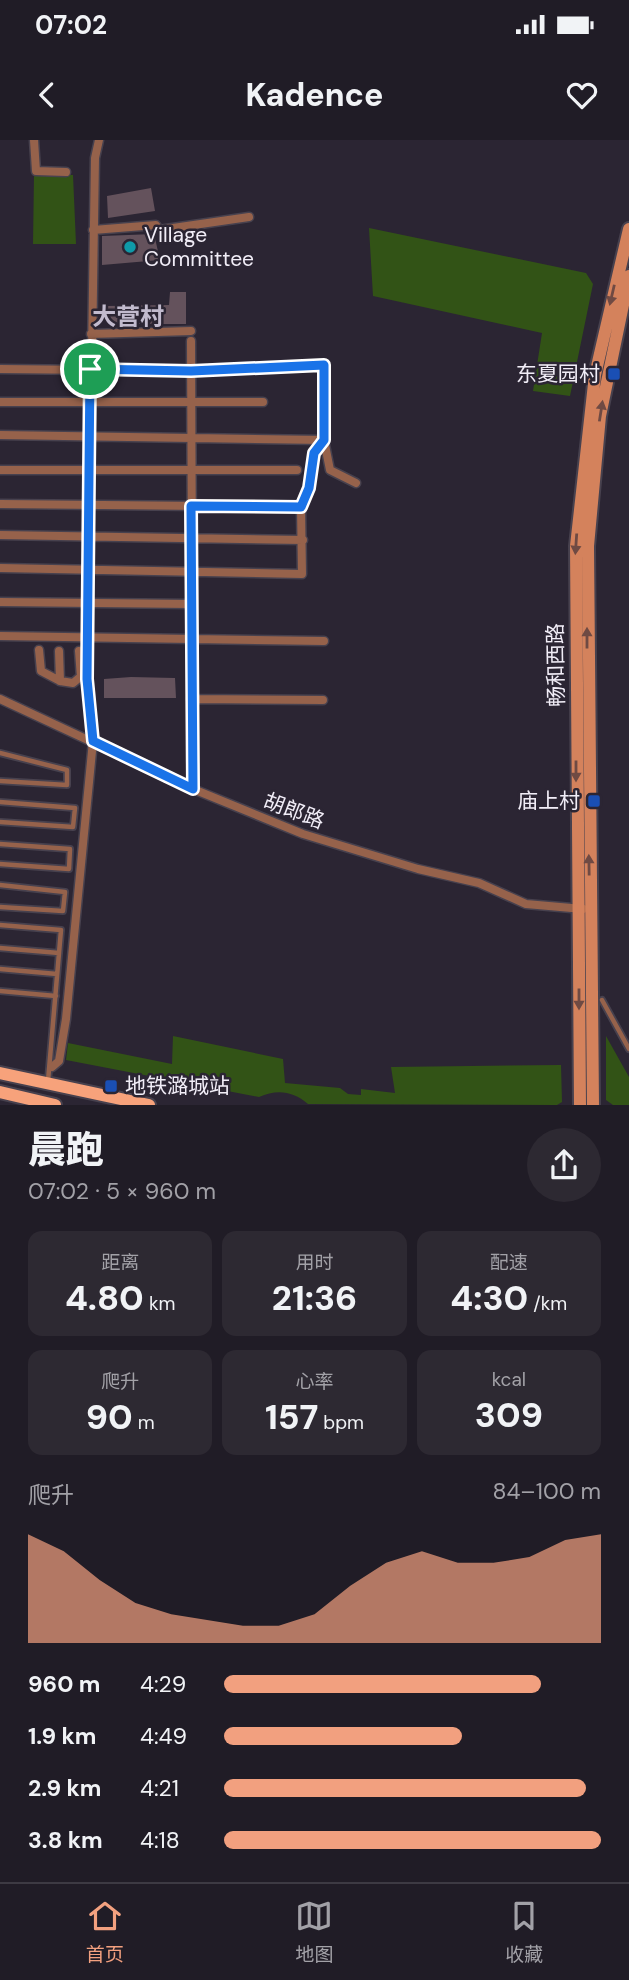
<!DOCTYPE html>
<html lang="zh">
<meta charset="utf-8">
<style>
:root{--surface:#201c26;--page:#2d2932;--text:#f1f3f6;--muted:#a2a1a7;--line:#3d3a43;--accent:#f2a07f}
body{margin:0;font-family:"DM Sans","Noto Sans SC",sans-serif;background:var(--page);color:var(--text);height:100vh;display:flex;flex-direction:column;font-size:26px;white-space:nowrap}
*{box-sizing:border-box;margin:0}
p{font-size:23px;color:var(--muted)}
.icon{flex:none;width:38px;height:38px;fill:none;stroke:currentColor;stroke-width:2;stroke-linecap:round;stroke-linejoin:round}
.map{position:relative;height:965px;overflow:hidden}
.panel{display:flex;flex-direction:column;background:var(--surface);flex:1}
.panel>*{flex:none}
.pin{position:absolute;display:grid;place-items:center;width:60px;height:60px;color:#fff;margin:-30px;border:4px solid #fff;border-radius:50%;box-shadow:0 2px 7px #0007}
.round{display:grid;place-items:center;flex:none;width:74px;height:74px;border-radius:37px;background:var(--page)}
.head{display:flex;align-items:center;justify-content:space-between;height:119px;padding:0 28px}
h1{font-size:38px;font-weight:800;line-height:52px}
.figures{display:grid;grid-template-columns:repeat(3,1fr);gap:10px;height:119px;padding:7px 28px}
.figures div{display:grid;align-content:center;border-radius:14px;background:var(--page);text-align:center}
.figures b{font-size:35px;font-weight:800}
.figures small{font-size:19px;font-weight:400}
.figures p{font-size:19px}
.chart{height:196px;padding:14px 28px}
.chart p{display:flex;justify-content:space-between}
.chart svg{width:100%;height:126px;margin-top:7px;fill:var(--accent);opacity:.7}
ul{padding:0 28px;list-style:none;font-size:23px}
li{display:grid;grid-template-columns:112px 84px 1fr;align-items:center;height:52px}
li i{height:18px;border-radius:9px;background:var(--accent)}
.status{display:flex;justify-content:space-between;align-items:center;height:49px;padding:0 35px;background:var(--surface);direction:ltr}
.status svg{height:19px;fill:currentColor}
header{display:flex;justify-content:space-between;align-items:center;height:91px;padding:0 28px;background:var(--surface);font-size:32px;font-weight:800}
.dock{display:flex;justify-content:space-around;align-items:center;height:98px;border-top:2px solid var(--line);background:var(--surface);font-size:19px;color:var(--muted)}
.dock a{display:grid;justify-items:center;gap:4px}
.dock .current{color:var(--accent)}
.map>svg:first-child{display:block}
.green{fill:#325316}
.building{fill:#64525c}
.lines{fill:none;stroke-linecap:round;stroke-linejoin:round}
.lane-casing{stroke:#47414e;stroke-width:8}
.street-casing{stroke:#47414e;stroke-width:11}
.secondary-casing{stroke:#47414e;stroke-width:16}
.primary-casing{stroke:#47414e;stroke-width:16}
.lane{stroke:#96624b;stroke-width:4.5}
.street{stroke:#96624b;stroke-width:8}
.secondary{stroke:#d4825c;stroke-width:12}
.primary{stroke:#f7a27b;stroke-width:12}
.oneway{fill:#6f4a43}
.route-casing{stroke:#fff;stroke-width:14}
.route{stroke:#1a73e8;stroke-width:9}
.culture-dot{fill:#0f9aa8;stroke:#2b2533;stroke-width:2.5}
.transit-dot{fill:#1a4fb4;stroke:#2b2533;stroke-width:2.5}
.labels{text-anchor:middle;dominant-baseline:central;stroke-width:5;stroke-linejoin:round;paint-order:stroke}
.poi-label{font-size:21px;fill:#f1edf7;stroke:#2b2533;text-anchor:start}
.street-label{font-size:21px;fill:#f1edf7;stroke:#2b2533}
.quarter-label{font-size:24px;font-weight:bold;fill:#c2bbce;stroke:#2b2533}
</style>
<div class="status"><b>07:02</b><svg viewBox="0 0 49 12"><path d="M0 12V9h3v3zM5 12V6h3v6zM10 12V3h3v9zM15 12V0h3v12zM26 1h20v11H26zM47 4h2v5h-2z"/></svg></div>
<header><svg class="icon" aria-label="back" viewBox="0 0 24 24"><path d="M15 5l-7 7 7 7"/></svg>Kadence<svg class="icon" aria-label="heart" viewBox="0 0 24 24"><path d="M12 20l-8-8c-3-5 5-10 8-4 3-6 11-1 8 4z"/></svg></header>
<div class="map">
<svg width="629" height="965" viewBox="0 0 629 965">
<rect width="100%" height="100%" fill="#2b2533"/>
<path class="green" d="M34 35H73L76 104H33Z
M369 88 586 133 593 144 570 256 533 251 542 193 373 156Z
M173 896 283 919 285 943 340 948 348 954 361 955V949L395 953 391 927 561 925 562 962 557 965 308 964C293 951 277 949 259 957L66 920 68 903 172 924Z
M606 896 629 937V965H613L606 960Z"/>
<path class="building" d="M151 48 155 71 108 78 107 56Z
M154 94 160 120 102 125V96Z
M170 152H186V184H107V166L169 165Z
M131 537 175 538 176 558H104V539Z"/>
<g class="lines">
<g class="lane-casing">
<path id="lane" d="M0 613 67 630V645L0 641
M0 662 75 668 73 687 0 682
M0 704 70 709 69 729 0 724
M0 745 65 752 63 771 0 767
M0 785 61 790 48 941
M0 808 59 813
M0 829 57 834
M0 851 56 856
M602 860 629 909"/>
</g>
<g class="street-casing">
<path id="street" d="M34 0 36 31 66 32
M93 90 156 85 159 90 249 77
M91 194 191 191
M191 201 193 649
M0 229 191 231 324 225V300L330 330 356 343
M0 262H263
M0 295 324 300
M0 330H297
M0 364 301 367
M0 395 303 400
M0 428 302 434 301 367 309 348 314 313 324 300
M0 462 191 464
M0 496 324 501
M39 510 41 531 60 541
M59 511 60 541 73 543 79 538
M79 511 81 538
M0 559 193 649 303 694 418 729 479 743 526 764 583 769
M191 559 323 560
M52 927 59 921 66 879 93 601 87 539 95 18 99 0"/>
</g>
<g class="secondary-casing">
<path id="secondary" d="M580 965 576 406 595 235 629 89
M593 965 588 406 600 276 629 136"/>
</g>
<g class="primary-casing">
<path id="primary" d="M0 933 149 965
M0 952 55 965"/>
</g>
<use href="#lane" class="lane"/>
<use href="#street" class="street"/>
<use href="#secondary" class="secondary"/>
<use href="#primary" class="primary"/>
</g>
<defs><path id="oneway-solid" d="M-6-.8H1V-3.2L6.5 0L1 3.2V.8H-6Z" transform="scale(1.75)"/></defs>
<g class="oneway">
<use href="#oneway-solid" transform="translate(612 155) rotate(103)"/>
<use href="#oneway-solid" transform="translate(601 271) rotate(-81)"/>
<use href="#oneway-solid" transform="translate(576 404) rotate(94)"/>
<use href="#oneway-solid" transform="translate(587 498) rotate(-90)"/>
<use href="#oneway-solid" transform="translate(576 631) rotate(90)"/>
<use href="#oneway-solid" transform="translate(589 725) rotate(-91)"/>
<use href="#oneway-solid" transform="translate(579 859) rotate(90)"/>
</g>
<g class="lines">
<g class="route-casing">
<path id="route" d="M324 225V300L314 313 309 348 301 367 191 366 193 649 93 601 87 539 90 229 191 231Z"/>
</g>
<use href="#route" class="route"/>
</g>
<circle class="culture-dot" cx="130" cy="107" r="7"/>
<g class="transit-dot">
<rect x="607" y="227" width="14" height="14" rx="3.5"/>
<rect x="587" y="654" width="14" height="14" rx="3.5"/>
<rect x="104" y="939" width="14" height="14" rx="3.5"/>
</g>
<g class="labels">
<g class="poi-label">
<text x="144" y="95">Village<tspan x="144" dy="24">Committee</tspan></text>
<text x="600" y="234" text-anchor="end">东夏园村</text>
<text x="580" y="661" text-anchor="end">庙上村</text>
<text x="125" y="946">地铁潞城站</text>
</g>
<g class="street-label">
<text transform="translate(556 525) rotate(-91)">畅和西路</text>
<text transform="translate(294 671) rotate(21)">胡郎路</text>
</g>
<g class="quarter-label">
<text x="128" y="176">大营村</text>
</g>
</g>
</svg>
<div class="pin" style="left:90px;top:229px;background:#1e9e55"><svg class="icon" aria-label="arrive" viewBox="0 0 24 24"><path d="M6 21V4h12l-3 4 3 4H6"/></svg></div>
</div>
<section class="panel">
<div class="head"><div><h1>晨跑</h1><p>07:02 · 5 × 960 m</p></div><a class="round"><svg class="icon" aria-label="share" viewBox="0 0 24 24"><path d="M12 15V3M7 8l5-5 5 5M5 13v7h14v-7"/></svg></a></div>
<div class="figures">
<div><p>距离</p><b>4.80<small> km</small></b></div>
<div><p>用时</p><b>21:36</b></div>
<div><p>配速</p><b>4:30<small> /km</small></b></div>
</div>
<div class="figures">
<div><p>爬升</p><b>90<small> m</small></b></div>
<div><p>心率</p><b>157<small> bpm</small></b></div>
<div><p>kcal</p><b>309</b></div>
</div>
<div class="chart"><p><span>爬升</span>84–100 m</p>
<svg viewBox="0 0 160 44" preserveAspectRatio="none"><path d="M0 44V6L10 12L20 22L30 30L40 34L50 36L60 38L70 38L80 34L90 24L100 16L110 12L120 16L130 16L140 14L150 8L160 6V44z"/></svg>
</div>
<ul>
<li><b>960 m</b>4:29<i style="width:84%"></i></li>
<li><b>1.9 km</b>4:49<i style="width:63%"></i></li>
<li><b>2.9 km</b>4:21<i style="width:96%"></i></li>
<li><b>3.8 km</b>4:18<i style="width:100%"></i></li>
</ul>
</section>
<nav class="dock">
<a class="current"><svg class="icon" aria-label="home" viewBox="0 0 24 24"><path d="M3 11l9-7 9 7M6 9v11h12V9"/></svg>首页</a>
<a><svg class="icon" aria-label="map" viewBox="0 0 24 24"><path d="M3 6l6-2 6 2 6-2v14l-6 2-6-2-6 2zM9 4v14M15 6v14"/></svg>地图</a>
<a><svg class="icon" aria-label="saved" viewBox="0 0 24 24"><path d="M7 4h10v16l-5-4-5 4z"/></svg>收藏</a>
</nav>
